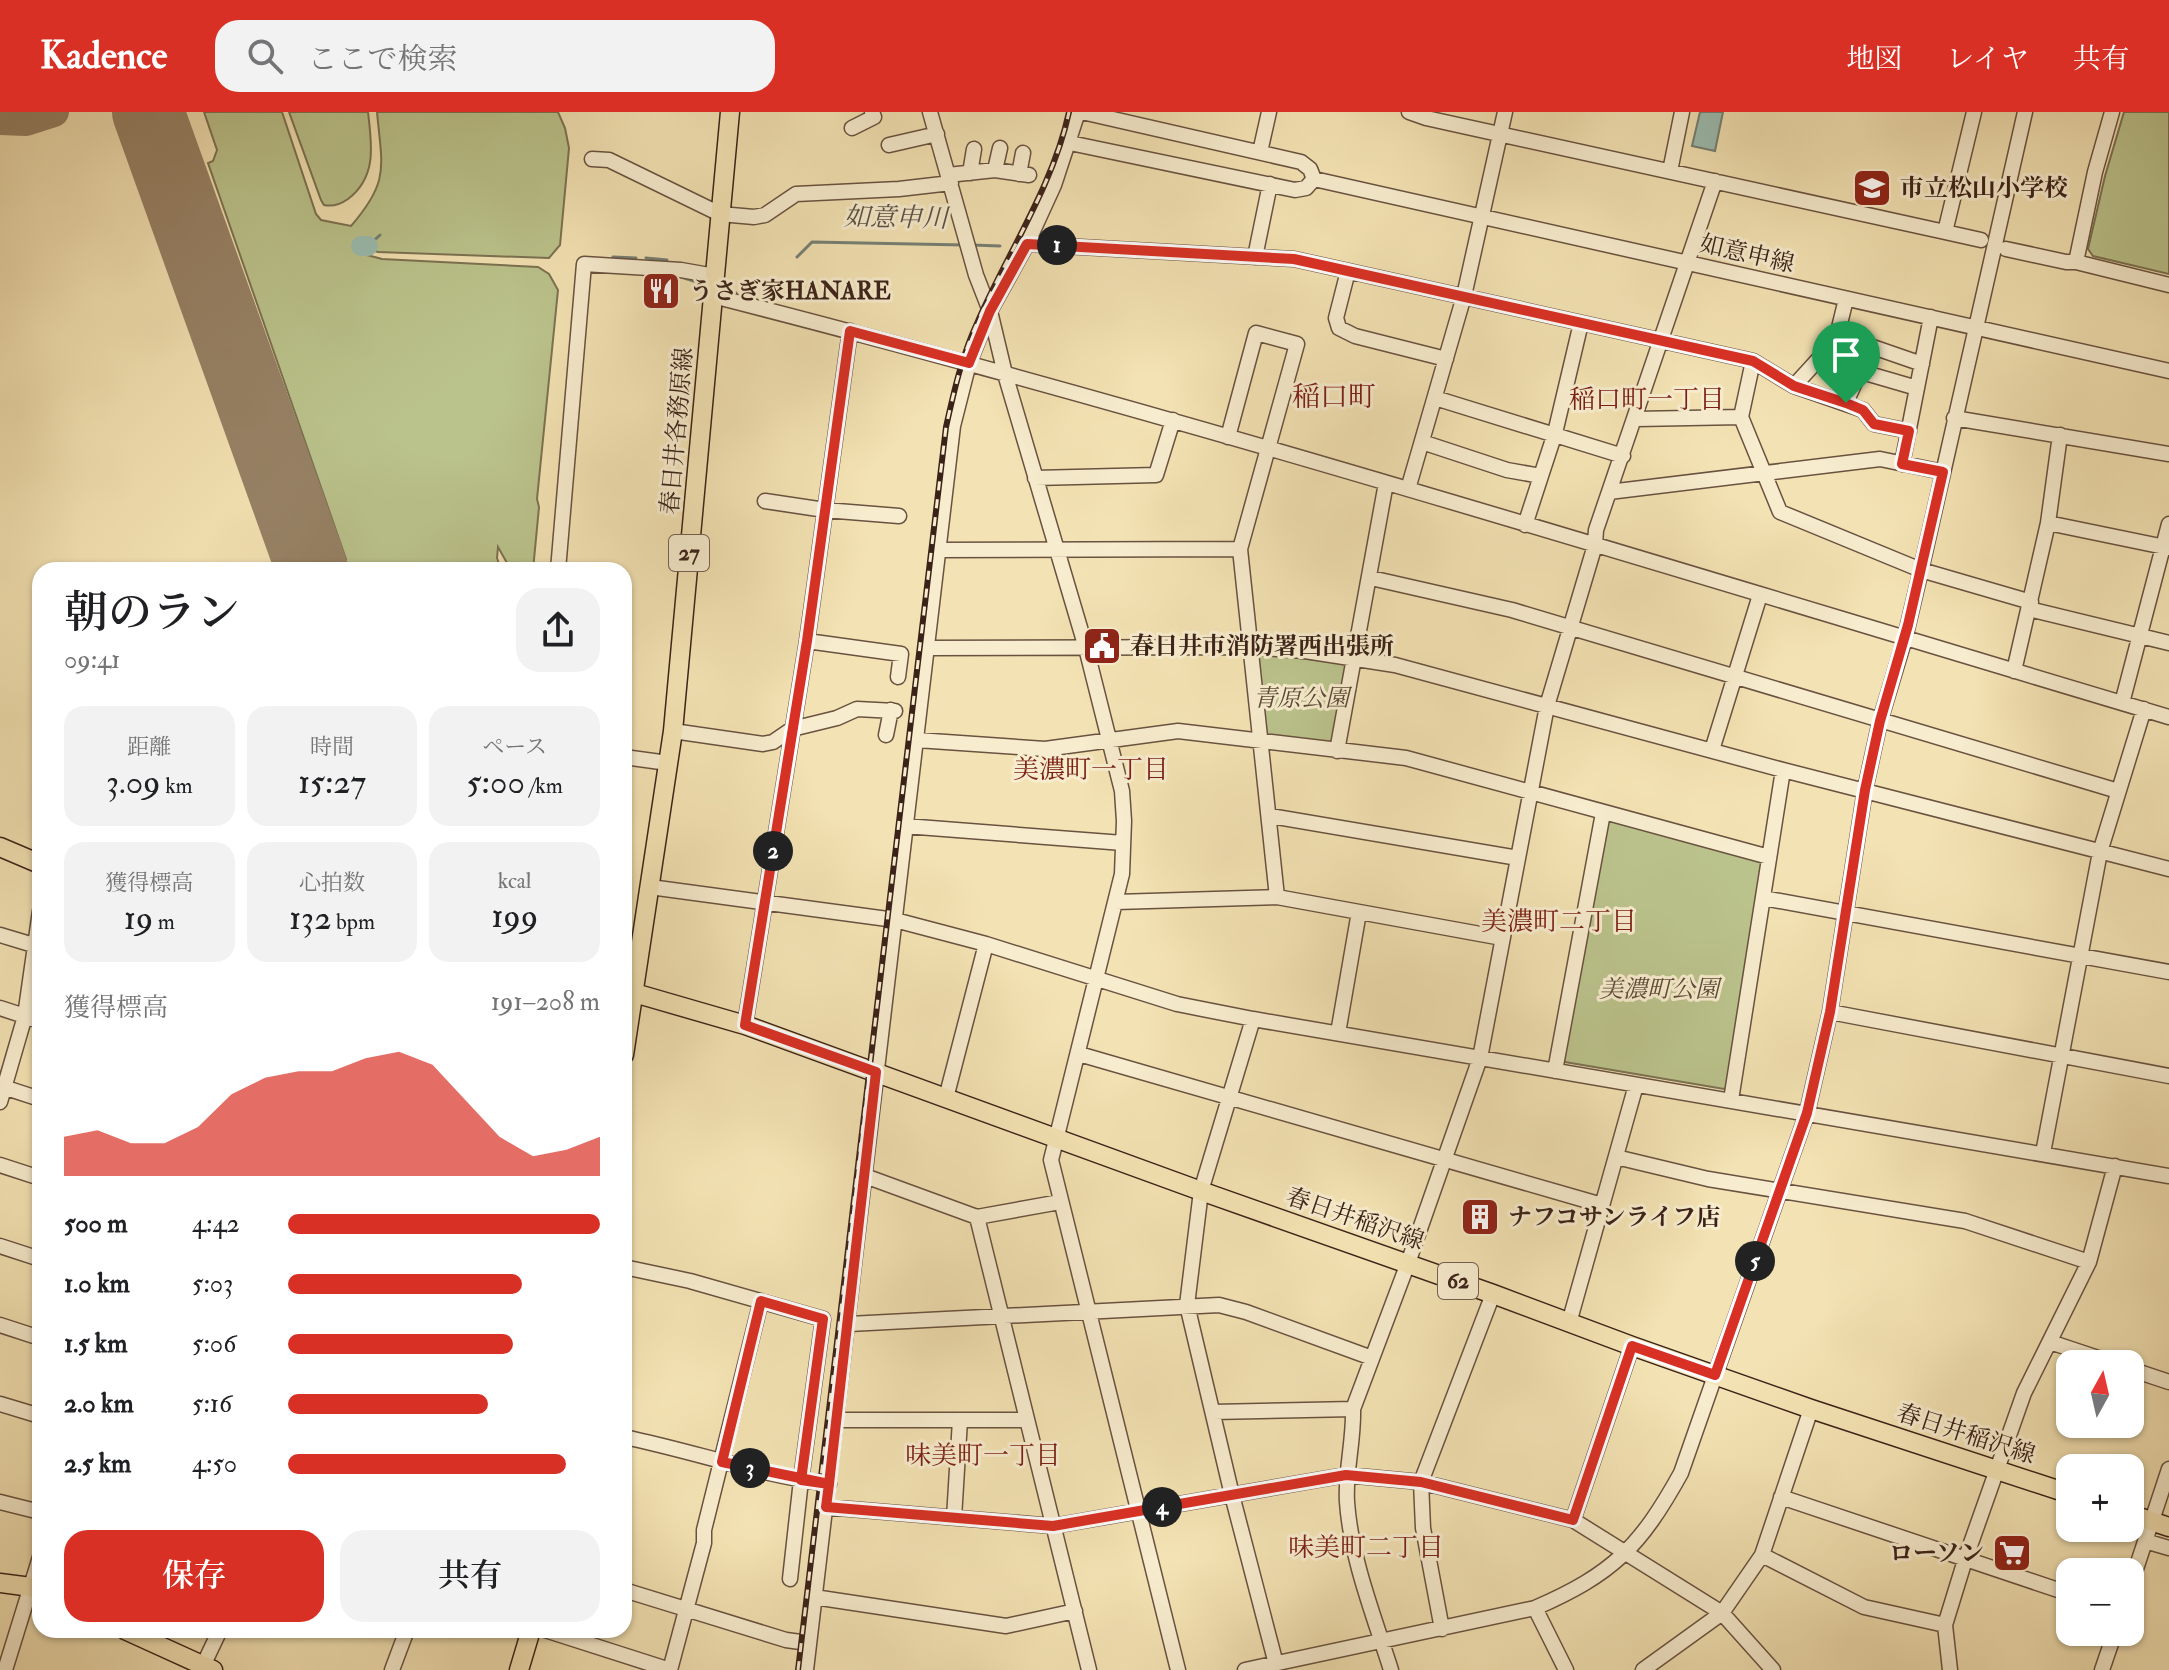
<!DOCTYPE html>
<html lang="ja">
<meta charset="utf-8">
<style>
:root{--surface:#fff;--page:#f2f2f2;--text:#202124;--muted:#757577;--accent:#d93025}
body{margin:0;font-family:"IM FELL Double Pica","Noto Serif JP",serif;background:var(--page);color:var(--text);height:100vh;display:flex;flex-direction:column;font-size:30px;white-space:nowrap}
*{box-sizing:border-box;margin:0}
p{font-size:26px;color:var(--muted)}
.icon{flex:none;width:44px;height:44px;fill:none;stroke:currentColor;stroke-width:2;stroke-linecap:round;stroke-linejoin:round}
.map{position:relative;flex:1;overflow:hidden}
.sheet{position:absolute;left:32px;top:450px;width:600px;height:1076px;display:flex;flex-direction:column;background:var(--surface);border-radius:24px;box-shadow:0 2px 6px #0004}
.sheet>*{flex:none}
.needle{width:52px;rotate:8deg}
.controls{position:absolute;left:2056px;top:1238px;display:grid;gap:16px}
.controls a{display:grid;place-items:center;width:88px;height:88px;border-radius:16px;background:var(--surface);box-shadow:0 2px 6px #0004;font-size:40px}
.pin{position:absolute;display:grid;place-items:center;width:68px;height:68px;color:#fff;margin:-82px -34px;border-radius:50% 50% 50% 0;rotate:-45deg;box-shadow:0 0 8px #0007}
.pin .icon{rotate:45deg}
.km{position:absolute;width:40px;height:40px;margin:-20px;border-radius:50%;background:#222;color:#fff;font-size:22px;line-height:40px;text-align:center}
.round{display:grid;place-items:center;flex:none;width:84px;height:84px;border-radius:24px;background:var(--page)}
.overview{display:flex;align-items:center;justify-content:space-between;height:136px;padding:0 32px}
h1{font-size:44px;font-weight:600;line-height:60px}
.metrics{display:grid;grid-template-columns:repeat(3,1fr);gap:12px;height:136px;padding:8px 32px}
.metrics div{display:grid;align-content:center;border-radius:20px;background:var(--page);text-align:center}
.metrics b{font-size:34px;font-weight:600}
.metrics small{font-size:22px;font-weight:400}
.metrics p{font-size:22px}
.chart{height:224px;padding:16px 32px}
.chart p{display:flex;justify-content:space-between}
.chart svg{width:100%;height:144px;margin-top:8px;fill:var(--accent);opacity:.7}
.action{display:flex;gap:16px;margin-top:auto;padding:16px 32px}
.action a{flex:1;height:92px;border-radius:24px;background:var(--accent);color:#fff;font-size:32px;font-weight:600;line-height:92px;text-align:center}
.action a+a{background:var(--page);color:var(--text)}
ul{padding:0 32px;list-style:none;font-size:26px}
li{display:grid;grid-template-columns:128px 96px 1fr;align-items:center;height:60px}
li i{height:20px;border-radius:10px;background:var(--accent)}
header{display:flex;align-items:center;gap:48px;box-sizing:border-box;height:112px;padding:0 40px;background:var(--accent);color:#fff}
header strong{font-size:38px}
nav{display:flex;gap:44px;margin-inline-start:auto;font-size:28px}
.search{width:560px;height:72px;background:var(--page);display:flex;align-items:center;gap:20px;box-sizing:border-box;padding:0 28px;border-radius:24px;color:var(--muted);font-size:30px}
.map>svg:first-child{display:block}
.green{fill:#bbc38c;stroke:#7b7252;stroke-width:2}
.water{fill:#9bbdb1;stroke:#757f74;stroke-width:2}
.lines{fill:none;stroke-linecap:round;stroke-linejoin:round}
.stream{stroke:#757f74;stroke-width:3}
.river{stroke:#9bbdb1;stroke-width:20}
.taxiway{stroke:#978266;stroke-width:30}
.runway{stroke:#978266;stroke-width:72}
.minor-casing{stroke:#695240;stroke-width:17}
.major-casing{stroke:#3b2219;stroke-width:21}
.minor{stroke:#f7ecce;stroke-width:14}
.major{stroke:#f3e2b3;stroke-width:18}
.rail-casing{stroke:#3b2219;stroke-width:6}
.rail{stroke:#f7ecce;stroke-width:3;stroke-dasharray:9;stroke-linecap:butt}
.route-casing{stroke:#fff;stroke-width:16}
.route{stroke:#d93025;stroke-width:10}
.labels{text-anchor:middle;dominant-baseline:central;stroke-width:6;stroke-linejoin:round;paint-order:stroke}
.shield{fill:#f7ecce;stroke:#735f4f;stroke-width:2}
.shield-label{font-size:22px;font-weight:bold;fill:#3b2219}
.poi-label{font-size:24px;font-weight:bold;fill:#3b2219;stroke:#f7ecce;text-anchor:start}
.street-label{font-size:24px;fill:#3b2219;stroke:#f7ecce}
.park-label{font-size:24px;font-style:italic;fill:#5b4a36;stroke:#f7ecce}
.water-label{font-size:26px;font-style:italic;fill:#585047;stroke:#f7ecce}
.neighbourhood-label{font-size:26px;fill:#7a1f14;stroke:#f7ecce}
.quarter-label{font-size:28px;fill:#7a1f14;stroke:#f7ecce}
</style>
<header>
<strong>Kadence</strong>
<div class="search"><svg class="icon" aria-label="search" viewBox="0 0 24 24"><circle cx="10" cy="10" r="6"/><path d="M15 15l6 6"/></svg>ここで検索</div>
<nav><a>地図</a><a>レイヤ</a><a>共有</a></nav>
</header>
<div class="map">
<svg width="2169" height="1558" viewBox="0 0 2169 1558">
<rect width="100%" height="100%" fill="#f3e2b3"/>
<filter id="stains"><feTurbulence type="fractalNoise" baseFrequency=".0025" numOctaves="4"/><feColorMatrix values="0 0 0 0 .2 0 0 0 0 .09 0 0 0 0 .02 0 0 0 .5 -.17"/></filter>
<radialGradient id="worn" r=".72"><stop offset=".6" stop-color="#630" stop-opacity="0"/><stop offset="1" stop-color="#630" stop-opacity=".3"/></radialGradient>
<path class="green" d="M204 0H282L316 102 321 108 351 114C390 69 382 55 377 0H558L565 16 569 36 560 133 549 146 378 140 369 137 367 143 382 147 538 155 549 162 558 178 537 387 539 395 533 458H511L498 435 497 446 501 458H312L346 447 208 51 213 49 217 38Z
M289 0H368C372 33 377 65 348 87 341 92 333 95 324 93L321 88Z
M2124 0H2169V162L2093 144 2088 137 2105 64Z
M1262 542 1344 551 1348 555 1333 630 1329 633 1266 623 1258 545Z
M1610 708 1761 748 1763 752 1728 975 1724 977 1565 950 1562 947 1607 711Z"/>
<path class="water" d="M1700 0H1723L1715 39 1692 34Z"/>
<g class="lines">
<path class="stream" d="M972 133 1000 134
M375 137 368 134 380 123
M613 145 636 146
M797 145 812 130 964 133
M646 146 667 148
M681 165 697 170
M724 178 736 181"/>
<path class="river" d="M361 134H368"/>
<path class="taxiway" d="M0 8 26 9 54 0"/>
<path class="runway" d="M148 0 312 457"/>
<g class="minor-casing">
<path id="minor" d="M930 0 976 163 990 199 1005 262 1086 536 1122 679 1124 709 1122 762 1051 1048 1178 1558
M1409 0 1426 6 1945 120 1974 0
M852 16 874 5 872 0
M1070 31 1295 78 1306 76 1314 67 1310 57 1301 50 1082 0
M889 33 937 22
M1260 40 1269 0
M592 47 609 48 720 102 754 105 765 103 796 82 899 77 951 71
M995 58 1000 36
M1670 59 1682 0
M970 61 974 37
M1019 62 1023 41
M948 63 995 58 1029 63
M1314 67 2169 259
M1945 120 1981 128
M1027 132 1294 147 1753 249 1794 274 1863 298 1874 312 1909 319
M2006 137 2066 150H2076L2169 173
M1255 145 1270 72
M2076 150 2095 60 2112 0
M1348 159 1336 206 1339 216 1355 224 1446 247
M713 184C1203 309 1685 461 2169 605
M1753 249 1741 305 1780 400 1921 458 2031 490
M1862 260 1917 276
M1794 274 1836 228 1846 187
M1435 286 1623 344
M1846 291C1854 271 1864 255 1870 234L1922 252
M1954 306 2169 342
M1636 307 1741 305
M1228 325 1256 221 1297 232 1240 437 1277 785
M1422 330 1507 358 1541 364
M1902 352 1931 205
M1035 366 1156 363 1173 308
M1408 377 1464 184 1505 0
M1609 380 1880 347 1943 360
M765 389 825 398 899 404
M2048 411 2169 436
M1525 413 1555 321 1581 211
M938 438 1240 437
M558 458 584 152 681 158 715 164
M1371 466 1512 498 2118 679
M2029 497 2169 531
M807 529 901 542 898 565
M926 536 1250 535 1305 539 1395 553 1783 658 2169 757
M2014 559 2048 411 2060 323
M2122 591 2169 412
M673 619 763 632 773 630 792 617 837 606 857 597 895 599
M886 623 891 598
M917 628 1045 637 1178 619 1406 646 1769 745
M1712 638 1760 483
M1337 639 1386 371
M624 645 668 651
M1270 704 1518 746
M905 714 1123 731
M650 775 895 808 986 832 1177 892 1253 907 2169 1064
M1763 786 2169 860
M1116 790 1277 785 1502 826
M0 823 40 835
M624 847 636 852
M0 896 40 909
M1830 900 2169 964
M1253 907 1201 1079 1187 1193 1232 1383 1276 1552
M745 913 807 529 850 219
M1338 921 1359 800
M1079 942 1602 1093
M1555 959 1603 701
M0 974 40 987
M946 986 986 832
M1731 988 1783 658
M0 990 25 904 40 799
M2043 1041 2100 740 2144 597
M1616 1045 1708 1067 1965 1109 2089 1150
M0 1053 40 1066
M865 1064 977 1105 1089 1558
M977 1105 1060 1090
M0 1134 40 1147
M624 1155 690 1169 823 1207 801 1368 790 1467
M1569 1211 1636 973
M849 1212 1219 1193 1246 1200 1372 1246
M0 1213 40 1226
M2050 1230 2116 1252
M2130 1257 2169 1270
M0 1292 40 1304
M1213 1300 1353 1297
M837 1308H1027
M624 1325C693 1339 759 1363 829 1372
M1781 1385 2070 1482
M0 1390 40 1400
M826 1395 1053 1414 1346 1363 1421 1370 1573 1408 1722 1501 1773 1558
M954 1406 960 1308
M1573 1408 1632 1234
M2145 1429 2169 1436
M1762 1443 1864 1495 1945 1513
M2130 1475 2169 1357
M624 1478 786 1528 808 1531
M814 1485 1006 1514 1075 1499
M1535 1496 1566 1558
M1442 1517 1423 1416 1421 1370 1493 1182
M545 1518 670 1558 704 1431V1418L761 1189
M5 1558 40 1445
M201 1558 220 1518
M392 1558 407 1518
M806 1558 953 314 969 251 990 199 1027 132 1054 73 1078 0
M1245 1558 1535 1496C1613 1462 1640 1435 1681 1361L1807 1001 1830 900 1865 678 1880 609 1905 526 1921 458 2025 0
M1391 1558C1374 1504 1351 1447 1347 1390 1345 1359 1354 1329 1353 1297L1408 1151 1480 946 1547 594 1595 433 1596 418 1715 69
M1643 1558 1722 1501 1762 1443 1811 1297
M1950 1558 1945 1513 1965 1448 2024 1281 2089 1150 2115 1054
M2102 1558 2115 1520"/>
</g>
<g class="major-casing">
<path id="major" d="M0 735 40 752
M624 878 745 913 1201 1079 1493 1182 1632 1234 1811 1297 2070 1382
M624 943 673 619 730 0
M2130 1402 2169 1415
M0 1471 31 1475 40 1479
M125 1518 213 1558
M519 1558 531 1518"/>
</g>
<use href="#minor" class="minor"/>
<use href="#major" class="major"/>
<g class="rail-casing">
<path id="rail" d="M798 1558 946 315C954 279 962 243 978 209 1008 140 1053 74 1069 0"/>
</g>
<use href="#rail" class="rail"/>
</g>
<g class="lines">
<g class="route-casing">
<path id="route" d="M1846 291 1794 274 1753 249 1294 147 1027 132 990 199 969 251 850 219 807 529 745 913 876 960 829 1372 722 1350 761 1189 823 1207 801 1368 829 1372 826 1395 1053 1414 1346 1363 1421 1370 1573 1408 1632 1234 1715 1263 1807 1001 1830 900 1865 678 1880 609 1908 513 1943 360 1902 352 1909 319 1874 312 1863 298 1846 291"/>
</g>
<use href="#route" class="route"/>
</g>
<defs>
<g id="school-square" transform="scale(2)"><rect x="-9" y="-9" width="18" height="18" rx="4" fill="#8f2418" stroke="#f7ecce"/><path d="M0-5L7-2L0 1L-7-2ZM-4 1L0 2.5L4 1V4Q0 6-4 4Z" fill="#fff"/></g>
<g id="restaurant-square" transform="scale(2)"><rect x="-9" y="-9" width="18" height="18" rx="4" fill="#8f2418" stroke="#f7ecce"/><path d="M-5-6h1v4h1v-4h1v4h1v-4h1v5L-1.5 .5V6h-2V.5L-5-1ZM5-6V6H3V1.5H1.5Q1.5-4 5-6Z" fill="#fff"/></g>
<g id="civic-square" transform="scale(2)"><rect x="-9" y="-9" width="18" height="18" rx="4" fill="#8f2418" stroke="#f7ecce"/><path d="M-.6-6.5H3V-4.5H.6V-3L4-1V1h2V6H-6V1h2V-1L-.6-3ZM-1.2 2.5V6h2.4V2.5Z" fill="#fff"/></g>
<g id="building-square" transform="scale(2)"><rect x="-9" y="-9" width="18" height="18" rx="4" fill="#8f2418" stroke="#f7ecce"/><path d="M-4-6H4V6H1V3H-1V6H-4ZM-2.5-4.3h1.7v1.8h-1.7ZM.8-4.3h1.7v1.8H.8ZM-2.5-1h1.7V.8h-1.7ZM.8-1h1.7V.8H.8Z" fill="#fff"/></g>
<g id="supermarket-square" transform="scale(2)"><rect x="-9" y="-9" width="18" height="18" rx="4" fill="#8f2418" stroke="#f7ecce"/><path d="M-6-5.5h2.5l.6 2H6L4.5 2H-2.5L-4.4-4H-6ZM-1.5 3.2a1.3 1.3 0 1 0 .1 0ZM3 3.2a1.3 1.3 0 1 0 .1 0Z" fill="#fff"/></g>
</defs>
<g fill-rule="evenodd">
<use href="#school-square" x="1872" y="76"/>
<use href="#restaurant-square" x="661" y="179"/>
<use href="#civic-square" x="1102" y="534"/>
<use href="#building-square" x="1480" y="1105"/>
<use href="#supermarket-square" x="2012" y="1441"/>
</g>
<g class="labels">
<g class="shield">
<rect x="669" y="423" width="40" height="36" rx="6"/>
<rect x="1438" y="1151" width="40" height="36" rx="6"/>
</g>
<g class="shield-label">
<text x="689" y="441">27</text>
<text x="1458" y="1169">62</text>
</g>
<g class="poi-label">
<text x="1900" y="76">市立松山小学校</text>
<text x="689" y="179">うさぎ家HANARE</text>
<text x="1130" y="534">春日井市消防署西出張所</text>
<text x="1508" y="1105">ナフコサンライフ店</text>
<text x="1984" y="1441" text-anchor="end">ローソン</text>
</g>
<g class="street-label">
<text transform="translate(1747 142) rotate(13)">如意申線</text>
<text transform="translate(677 319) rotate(-85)">春日井各務原線</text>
<text transform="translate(1355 1107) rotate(19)">春日井稲沢線</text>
<text transform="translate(1966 1322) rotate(18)">春日井稲沢線</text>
</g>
<g class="park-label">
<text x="1301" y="586">青原公園</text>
<text x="1659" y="877">美濃町公園</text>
</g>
<g class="water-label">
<text transform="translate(896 106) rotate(1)">如意申川</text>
</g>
<g class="neighbourhood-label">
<text x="1647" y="288">稲口町一丁目</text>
<text x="1091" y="658">美濃町一丁目</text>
<text x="1559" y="810">美濃町二丁目</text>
<text x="983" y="1344">味美町一丁目</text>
<text x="1366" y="1436">味美町二丁目</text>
</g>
<g class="quarter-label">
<text x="1334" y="285">稲口町</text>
</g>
</g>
<rect width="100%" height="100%" filter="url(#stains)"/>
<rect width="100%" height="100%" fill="url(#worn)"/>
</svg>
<div class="controls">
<a><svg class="needle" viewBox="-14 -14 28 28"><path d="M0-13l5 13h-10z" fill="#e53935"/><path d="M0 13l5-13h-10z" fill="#757577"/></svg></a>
<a>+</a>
<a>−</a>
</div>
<div class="pin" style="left:1846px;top:291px;background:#1e9e55"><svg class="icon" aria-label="arrive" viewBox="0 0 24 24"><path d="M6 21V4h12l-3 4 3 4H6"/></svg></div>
<b class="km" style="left:1057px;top:133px">1</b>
<b class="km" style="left:773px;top:739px">2</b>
<b class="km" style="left:750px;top:1356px">3</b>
<b class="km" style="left:1162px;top:1395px">4</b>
<b class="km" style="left:1755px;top:1149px">5</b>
<section class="sheet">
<div class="overview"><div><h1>朝のラン</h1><p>09:41</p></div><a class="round"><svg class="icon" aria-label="share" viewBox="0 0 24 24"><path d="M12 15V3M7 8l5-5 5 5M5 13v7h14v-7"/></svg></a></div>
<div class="metrics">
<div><p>距離</p><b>3.09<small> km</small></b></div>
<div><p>時間</p><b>15:27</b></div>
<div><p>ペース</p><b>5:00<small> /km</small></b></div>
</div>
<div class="metrics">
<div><p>獲得標高</p><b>19<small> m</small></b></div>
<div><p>心拍数</p><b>132<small> bpm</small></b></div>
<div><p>kcal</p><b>199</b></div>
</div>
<div class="chart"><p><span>獲得標高</span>191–208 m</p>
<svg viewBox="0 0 160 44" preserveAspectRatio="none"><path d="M0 44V32L10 30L20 34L30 34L40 29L50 19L60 14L70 12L80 12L90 8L100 6L110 10L120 21L130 32L140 38L150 36L160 32V44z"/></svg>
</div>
<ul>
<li><b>500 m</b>4:42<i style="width:100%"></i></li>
<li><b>1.0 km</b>5:03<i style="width:75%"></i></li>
<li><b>1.5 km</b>5:06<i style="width:72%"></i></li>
<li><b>2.0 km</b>5:16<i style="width:64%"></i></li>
<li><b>2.5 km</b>4:50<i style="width:89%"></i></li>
</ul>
<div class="action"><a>保存</a><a>共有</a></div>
</section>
</div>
